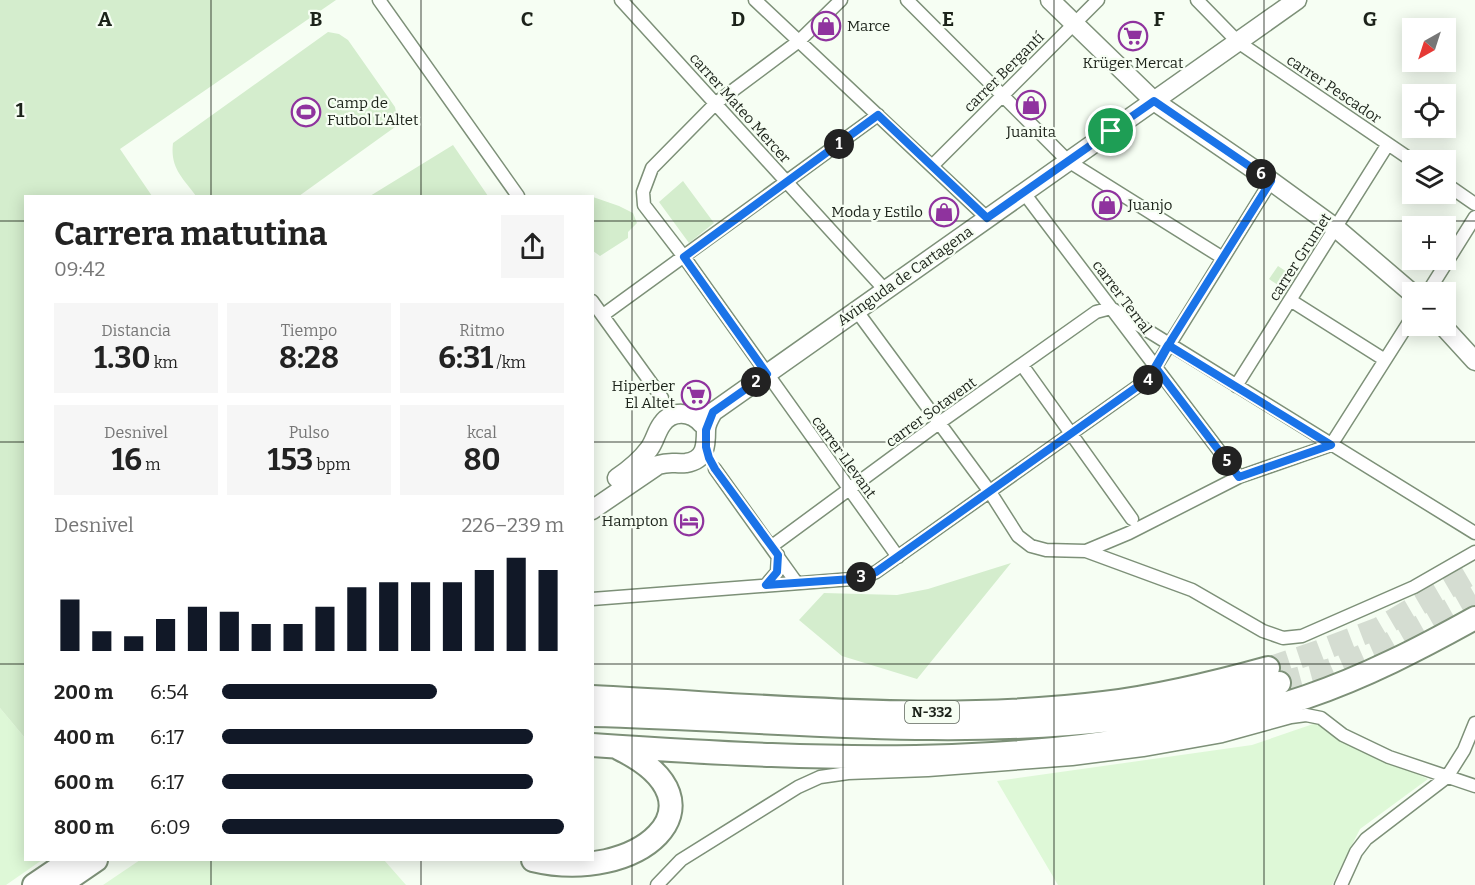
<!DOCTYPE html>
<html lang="es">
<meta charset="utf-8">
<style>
:root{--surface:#fff;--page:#f6f6f6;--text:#222;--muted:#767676;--accent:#111827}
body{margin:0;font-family:Bitter,serif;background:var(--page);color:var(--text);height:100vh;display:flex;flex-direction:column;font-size:22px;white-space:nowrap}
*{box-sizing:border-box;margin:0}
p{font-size:20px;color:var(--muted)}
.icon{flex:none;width:33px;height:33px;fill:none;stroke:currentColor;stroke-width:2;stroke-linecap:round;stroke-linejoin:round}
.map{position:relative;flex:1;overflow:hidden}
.panel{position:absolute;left:24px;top:195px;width:570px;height:666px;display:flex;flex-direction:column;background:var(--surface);border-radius:0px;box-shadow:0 3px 15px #0003}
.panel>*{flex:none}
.needle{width:39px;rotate:219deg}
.tools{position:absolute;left:1402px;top:18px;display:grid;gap:12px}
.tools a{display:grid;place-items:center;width:54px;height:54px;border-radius:0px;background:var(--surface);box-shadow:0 3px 15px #0003;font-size:30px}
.pin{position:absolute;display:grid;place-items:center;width:51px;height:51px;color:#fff;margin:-26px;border:3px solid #fff;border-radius:50%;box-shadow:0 2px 6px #0007}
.km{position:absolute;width:30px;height:30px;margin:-15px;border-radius:50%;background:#222;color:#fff;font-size:16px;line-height:30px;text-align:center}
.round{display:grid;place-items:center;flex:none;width:63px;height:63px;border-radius:0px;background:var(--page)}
.headline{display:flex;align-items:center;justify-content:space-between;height:102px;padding:0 30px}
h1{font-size:33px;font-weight:700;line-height:45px}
.metrics{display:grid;grid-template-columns:repeat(3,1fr);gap:9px;height:102px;padding:6px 30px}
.metrics div{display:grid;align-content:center;border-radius:0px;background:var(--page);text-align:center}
.metrics b{font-size:30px;font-weight:700}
.metrics small{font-size:16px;font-weight:400}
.metrics p{font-size:16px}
.chart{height:168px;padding:12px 30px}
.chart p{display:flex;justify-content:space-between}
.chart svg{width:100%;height:108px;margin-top:6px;stroke:var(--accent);stroke-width:6}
ul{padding:0 30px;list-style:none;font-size:20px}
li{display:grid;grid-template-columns:96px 72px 1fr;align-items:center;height:45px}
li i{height:15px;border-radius:8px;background:var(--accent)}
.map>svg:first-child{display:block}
.built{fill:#def8d7}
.green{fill:#d4edcd}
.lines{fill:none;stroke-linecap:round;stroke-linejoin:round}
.highway-tunnel{stroke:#d5ddd2;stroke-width:22;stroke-dasharray:22 11;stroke-linecap:butt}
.street-casing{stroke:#7d9078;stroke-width:15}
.secondary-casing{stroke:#7d9078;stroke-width:21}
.highway-casing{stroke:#7d9078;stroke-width:26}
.street{stroke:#fff;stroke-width:12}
.secondary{stroke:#fff;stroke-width:18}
.highway{stroke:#fff;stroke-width:22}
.route-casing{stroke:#fff;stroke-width:12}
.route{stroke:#1a73e8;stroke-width:8}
.grid{fill:none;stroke:#1c231a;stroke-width:1.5;stroke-opacity:0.55}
.labels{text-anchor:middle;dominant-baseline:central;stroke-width:4.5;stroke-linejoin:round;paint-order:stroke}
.shield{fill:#f6fef3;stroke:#5d655b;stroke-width:1.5}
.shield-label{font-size:14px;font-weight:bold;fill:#1c231a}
.poi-label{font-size:15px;fill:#1c231a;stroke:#f6fef3;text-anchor:start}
.street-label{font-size:15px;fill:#1c231a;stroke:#f6fef3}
.grid-label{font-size:20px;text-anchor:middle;font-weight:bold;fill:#1c231a;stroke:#f6fef3;stroke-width:4.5;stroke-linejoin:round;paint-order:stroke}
</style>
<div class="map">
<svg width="1475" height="885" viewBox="0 0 1475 885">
<rect width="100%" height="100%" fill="#f6fef3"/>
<path class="built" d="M0 708 25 738 26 860H42L6 885H0Z
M1316 723 1327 732 1428 779 1360 829 1332 885H1058L997 781 1252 745Z
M140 860H384L406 885H103Z"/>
<path class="green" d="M0 0H336L120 149 152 196H26L25 738 0 708Z
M328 32 339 34 348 40 395 107 397 117 395 127 299 196H196C182 177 170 168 173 143Z
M453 145 488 196H370Z
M683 181 714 223 689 243 659 202Z
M593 197 619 206 633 213 637 223 628 232V238L600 256 593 251Z
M1278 266 1287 272 1278 285 1269 279Z
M1011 563 917 679 842 656 799 620 824 593 897 595 928 589Z"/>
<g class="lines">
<path class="highway-tunnel" d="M1268 668 1319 651 1379 628 1475 572
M1279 683 1331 669 1388 644 1475 595"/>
<g class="street-casing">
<path id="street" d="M379 0 518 196
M621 0 885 290
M755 0 987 218
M841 0 799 41 716 103 652 168 643 192 644 205 684 257 898 557
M907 0 1068 161 1223 258
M1197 0 1238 42 1413 161
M932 166 1098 0
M1446 184 1475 204
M1024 193 1239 477
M1428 292 1475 217
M1290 300 1385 360
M592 301 662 398
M856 310 990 492 1018 536 1031 546 1046 550 1086 551 1192 590 1263 631 1283 638 1302 636 1414 587 1475 552
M603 315 878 115
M1022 365 1132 519
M1236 386 1388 144
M715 469 796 582
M772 546 939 423 1096 312 1111 308 1475 533
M1086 551 1129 533 1239 477 1331 445 1413 316
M766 585 777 572 778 555
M592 599 852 579 864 577 876 572 1148 379 1271 181
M657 885 681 860 798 787 820 777 848 773 928 770 1072 759 1143 750 1222 736 1291 717 1306 715 1321 718 1343 735 1389 757 1475 786
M1341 885 1356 852 1366 839 1447 777 1464 750 1475 723"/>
</g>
<g class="secondary-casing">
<path id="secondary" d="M1050 0 1154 101 1271 181 1337 229 1413 294
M1443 326 1475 361
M694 416 713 412 1297 0
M617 478C629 470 640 461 649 449 655 441 656 432 662 424 672 410 691 411 702 424
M592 510 658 465C670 461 675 464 686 463 706 460 706 445 706 430 706 424 710 417 713 412"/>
</g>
<g class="highway-casing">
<path id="highway" d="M592 697C762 705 935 724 1104 703 1160 696 1214 683 1268 668
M592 715C768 719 944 740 1119 719 1174 713 1226 699 1279 683
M592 745C830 761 1077 774 1306 697 1365 677 1421 648 1475 618
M533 860C636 885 733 805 620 749
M61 884 96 860
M34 885 71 860"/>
</g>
<use href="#street" class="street"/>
<use href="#secondary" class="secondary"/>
<use href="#highway" class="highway"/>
</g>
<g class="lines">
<g class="route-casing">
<path id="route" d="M1111 131 987 218 878 115 684 257 767 374 713 412 706 430V447L709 458 715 469 778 555 777 572 766 585 852 579 864 577 876 572 1148 379 1168 345 1331 445 1239 477 1156 368 1172 339 1271 181 1154 101 1111 131"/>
</g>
<use href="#route" class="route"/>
</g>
<path class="grid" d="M211 0V196M421 0V196M632 0V885M843 0V885M1054 0V885M1264 0V885M0 221H26M592 221H1475M0 442H26M592 442H1475M0 664H26M592 664H1475M211 860V885M421 860V885"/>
<defs>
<g id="shop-ring" transform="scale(1.5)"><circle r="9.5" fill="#f6fef3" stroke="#8f339e" stroke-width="1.5"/><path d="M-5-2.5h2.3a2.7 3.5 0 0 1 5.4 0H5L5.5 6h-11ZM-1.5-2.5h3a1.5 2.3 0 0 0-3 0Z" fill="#8f339e"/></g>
<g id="supermarket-ring" transform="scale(1.5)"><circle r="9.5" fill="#f6fef3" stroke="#8f339e" stroke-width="1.5"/><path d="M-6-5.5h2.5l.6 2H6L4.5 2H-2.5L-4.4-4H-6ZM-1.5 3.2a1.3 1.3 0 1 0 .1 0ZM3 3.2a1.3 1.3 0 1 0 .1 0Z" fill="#8f339e"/></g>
<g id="stadium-ring" transform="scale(1.5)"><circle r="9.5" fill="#f6fef3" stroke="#8f339e" stroke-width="1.5"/><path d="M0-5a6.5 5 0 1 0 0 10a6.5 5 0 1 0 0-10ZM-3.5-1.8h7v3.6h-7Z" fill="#8f339e"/></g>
<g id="hotel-ring" transform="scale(1.5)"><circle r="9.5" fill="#f6fef3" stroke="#8f339e" stroke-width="1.5"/><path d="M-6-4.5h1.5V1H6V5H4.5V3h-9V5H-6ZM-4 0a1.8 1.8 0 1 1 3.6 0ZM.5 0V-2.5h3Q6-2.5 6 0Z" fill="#8f339e"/></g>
</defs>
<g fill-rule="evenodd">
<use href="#shop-ring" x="826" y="26"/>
<use href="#supermarket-ring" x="1133" y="36"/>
<use href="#shop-ring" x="1031" y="105"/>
<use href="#stadium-ring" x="306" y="112"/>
<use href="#shop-ring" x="1107" y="205"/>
<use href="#shop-ring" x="944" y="212"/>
<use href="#supermarket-ring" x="696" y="395"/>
<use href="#hotel-ring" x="689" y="521"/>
</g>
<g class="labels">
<rect class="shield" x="905" y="701" width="54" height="22" rx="4.5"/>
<g class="shield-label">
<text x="932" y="712">N-332</text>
</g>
<g class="poi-label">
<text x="847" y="26">Marce</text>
<text x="1133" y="63" text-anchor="middle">Krüger Mercat</text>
<text x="327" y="103">Camp de<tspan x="327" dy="17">Futbol L'Altet</tspan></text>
<text x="1031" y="132" text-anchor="middle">Juanita</text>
<text x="1128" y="205">Juanjo</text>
<text x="923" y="212" text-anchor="end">Moda y Estilo</text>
<text x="675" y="386" text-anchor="end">Hiperber<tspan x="675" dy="17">El Altet</tspan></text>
<text x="668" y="521" text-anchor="end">Hampton</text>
</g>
<g class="street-label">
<text transform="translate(1004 72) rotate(-45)">carrer Bergantí</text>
<text transform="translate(1334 89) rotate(34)">carrer Pescador</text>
<text transform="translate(740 108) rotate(48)">carrer Mateo Mercer</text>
<text transform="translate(1300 257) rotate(-57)">carrer Grumet</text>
<text transform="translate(905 276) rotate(-35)">Avinguda de Cartagena</text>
<text transform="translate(1122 297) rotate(53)">carrer Terral</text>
<text transform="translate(931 412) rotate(-36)">carrer Sotavent</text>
<text transform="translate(844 457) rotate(54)">carrer Llevant</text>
</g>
</g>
<g class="grid-label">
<text x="105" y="26">A</text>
<text x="316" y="26">B</text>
<text x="527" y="26">C</text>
<text x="738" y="26">D</text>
<text x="948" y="26">E</text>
<text x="1159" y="26">F</text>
<text x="1370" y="26">G</text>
<text x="20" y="117">1</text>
</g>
</svg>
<div class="tools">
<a><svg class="needle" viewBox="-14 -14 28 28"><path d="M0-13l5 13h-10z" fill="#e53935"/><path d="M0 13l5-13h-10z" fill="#767676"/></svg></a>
<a><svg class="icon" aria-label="locate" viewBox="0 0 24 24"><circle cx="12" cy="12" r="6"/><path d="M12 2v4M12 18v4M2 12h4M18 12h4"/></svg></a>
<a><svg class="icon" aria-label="layers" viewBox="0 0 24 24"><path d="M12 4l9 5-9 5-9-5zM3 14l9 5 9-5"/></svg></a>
<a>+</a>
<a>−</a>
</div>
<div class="pin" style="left:1111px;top:131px;background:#1e9e55"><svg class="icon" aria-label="arrive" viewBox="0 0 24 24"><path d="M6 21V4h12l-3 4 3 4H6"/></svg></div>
<b class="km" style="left:839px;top:144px">1</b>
<b class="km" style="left:756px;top:382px">2</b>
<b class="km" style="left:861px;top:577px">3</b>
<b class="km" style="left:1148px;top:380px">4</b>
<b class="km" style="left:1227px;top:461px">5</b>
<b class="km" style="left:1261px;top:174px">6</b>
<section class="panel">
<div class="headline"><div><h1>Carrera matutina</h1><p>09:42</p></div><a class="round"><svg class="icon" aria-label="share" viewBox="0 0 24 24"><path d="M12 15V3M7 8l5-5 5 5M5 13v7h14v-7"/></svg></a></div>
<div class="metrics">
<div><p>Distancia</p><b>1.30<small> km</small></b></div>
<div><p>Tiempo</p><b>8:28</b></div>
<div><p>Ritmo</p><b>6:31<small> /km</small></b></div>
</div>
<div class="metrics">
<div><p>Desnivel</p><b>16<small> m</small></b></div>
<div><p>Pulso</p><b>153<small> bpm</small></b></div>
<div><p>kcal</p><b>80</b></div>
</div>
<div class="chart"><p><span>Desnivel</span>226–239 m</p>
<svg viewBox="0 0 160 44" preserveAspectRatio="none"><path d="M5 44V23M15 44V36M25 44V38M35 44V31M45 44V26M55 44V28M65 44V33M75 44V33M85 44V26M95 44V18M105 44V16M115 44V16M125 44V16M135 44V11M145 44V6M155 44V11"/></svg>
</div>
<ul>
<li><b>200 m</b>6:54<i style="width:63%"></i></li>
<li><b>400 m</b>6:17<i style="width:91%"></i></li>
<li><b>600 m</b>6:17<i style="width:91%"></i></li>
<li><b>800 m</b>6:09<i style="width:100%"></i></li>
</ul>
</section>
</div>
